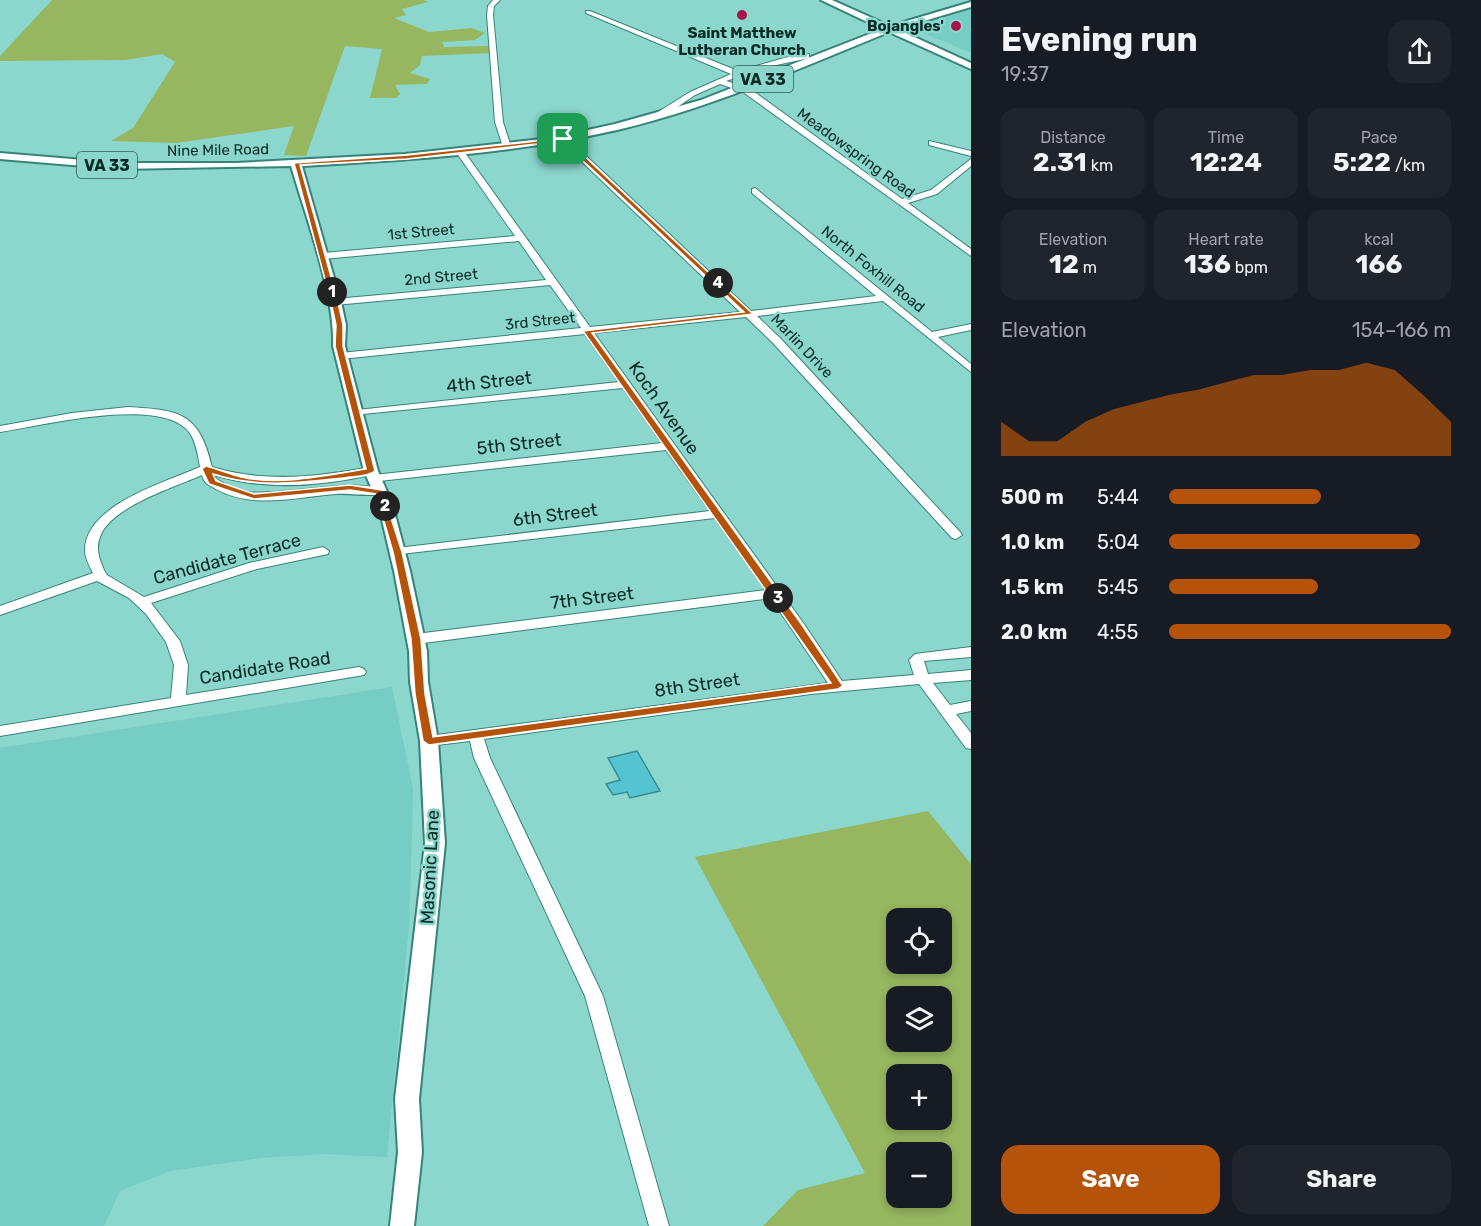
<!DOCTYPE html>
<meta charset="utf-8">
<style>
:root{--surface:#171b24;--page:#20242c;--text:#f1f3f6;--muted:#9ea1a6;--accent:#b45309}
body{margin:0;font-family:Rubik,sans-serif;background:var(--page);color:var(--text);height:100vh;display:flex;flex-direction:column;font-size:22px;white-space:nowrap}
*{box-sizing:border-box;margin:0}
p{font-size:20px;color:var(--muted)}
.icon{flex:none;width:33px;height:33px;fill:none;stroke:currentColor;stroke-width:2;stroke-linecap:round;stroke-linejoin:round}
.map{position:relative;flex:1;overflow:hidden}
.drawer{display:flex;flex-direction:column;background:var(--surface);width:510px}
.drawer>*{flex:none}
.tools{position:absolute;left:886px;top:908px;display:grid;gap:12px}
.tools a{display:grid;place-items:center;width:66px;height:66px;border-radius:12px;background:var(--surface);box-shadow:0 3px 9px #0003;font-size:30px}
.pin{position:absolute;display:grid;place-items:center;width:51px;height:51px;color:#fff;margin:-26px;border-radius:12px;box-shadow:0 3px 9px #0006}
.km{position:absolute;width:30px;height:30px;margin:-15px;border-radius:50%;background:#222;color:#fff;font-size:16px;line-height:30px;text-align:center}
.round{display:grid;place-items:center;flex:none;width:63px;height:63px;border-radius:18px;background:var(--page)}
.headline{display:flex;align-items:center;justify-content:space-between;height:102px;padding:0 30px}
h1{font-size:33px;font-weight:700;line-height:45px}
.figures{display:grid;grid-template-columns:repeat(3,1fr);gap:9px;height:102px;padding:6px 30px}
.figures div{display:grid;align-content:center;border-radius:15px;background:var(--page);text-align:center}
.figures b{font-size:26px;font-weight:700}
.figures small{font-size:16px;font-weight:400}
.figures p{font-size:16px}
.chart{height:168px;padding:12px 30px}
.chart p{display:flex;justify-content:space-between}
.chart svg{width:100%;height:108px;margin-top:6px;fill:var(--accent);opacity:.7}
.cta{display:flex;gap:12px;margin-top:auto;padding:12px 30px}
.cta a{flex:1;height:69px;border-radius:18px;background:var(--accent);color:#fff;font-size:24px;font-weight:700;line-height:69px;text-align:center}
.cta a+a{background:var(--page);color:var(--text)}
ul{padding:0 30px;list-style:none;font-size:20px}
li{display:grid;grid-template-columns:96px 72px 1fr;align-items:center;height:45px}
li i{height:15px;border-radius:8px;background:var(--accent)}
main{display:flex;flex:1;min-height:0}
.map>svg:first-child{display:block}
.built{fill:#75cdc3}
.green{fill:#96b660;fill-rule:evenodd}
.building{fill:#55c4d1;stroke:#3c8a93;stroke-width:1.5}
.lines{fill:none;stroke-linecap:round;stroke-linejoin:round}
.minor-casing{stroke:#36837b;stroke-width:2}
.major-casing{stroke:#36837b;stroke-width:4}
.minor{fill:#fff;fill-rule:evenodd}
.major{fill:#fff;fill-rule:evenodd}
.route{fill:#b45309;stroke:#fff;stroke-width:1.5;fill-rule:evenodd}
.poi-dot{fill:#a7144d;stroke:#8bd7cd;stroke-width:2}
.labels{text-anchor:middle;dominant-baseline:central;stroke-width:5;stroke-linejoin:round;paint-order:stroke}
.far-poi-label{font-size:15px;font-weight:bold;fill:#092a27;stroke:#8bd7cd;text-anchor:end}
.far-street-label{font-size:15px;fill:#092a27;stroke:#8bd7cd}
.shield{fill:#8bd7cd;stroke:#305e59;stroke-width:1.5}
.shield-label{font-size:16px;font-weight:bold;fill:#092a27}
.street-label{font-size:18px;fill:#092a27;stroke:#8bd7cd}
</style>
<main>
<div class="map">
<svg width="971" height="1226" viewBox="0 0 971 1226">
<rect width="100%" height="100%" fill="#8bd7cd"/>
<path class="built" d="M971 8V53L907 26Z
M392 687 413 788 412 836 409 926 387 1157 324 1154 261 1158 170 1171 120 1191 104 1226H0V748Z"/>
<path class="green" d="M52 0H424L428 2 402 9 406 15 394 18 429 32 472 28 485 33 475 40 442 42 444 47 488 46 490 53 422 56 420 65 410 73 430 79 427 84 395 85 400 94 396 98H370L382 49 345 46 306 156 284 155 294 126 176 143 111 141 133 128 175 62 162 54 125 60 0 61V56Z
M928 811 971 864V1226H763L798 1190 865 1173 695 857ZM897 918H942V963H897ZM897 996H942V1041H897ZM897 1074H942V1119H897ZM897 1152H942V1197H897Z"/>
<path class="building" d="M637 751 660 791 630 798 627 792 613 795 606 784 620 780 608 758Z"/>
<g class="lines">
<g class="minor-casing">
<path id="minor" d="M493 0H500L494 6 493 15 503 122 511 147 507 149 503 147 495 122 487 15 488 6Z
M586 11H590L738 71 788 57 809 54V58L772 66 726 81 749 88 902 199 931 190 971 159V166L937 194 908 203 971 249V256L743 92 720 84 695 95 664 116H658V112L690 92 731 74 586 13Z
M560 137H566L751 311 876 296 752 193V189L755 188 932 332 971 324V330L938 337 971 364V372L883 301 757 316 780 338 960 532 962 535 956 539 952 538 772 342 746 317 594 333 804 624 842 681 914 675 909 660 915 654 971 647V657L924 661 928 674 971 670V680L933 683 950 705 971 701V711L956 714 971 733V749L966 748 919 684 811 694 484 739 490 758 603 996 669 1226H649L585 996 474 758 470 741 429 746 424 745 422 741 424 737 429 736 828 683 771 598 416 644 411 642 409 639 411 636 416 634 766 590 715 518 392 555 391 552 397 548 710 511 666 450 370 482 368 479 374 475 662 443 623 388 353 415V411L357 410 619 382 585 334 341 359 336 356 341 353 581 328 550 285 335 305 330 302 335 299 546 280 519 241 323 259 318 256 323 253 515 236 456 152 460 150H463L590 327 740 312 560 141Z
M929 141 971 151V156L929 145Z
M128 407C181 410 199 413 212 467 265 483 317 477 371 467L377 471 375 474C324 486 265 491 214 475L215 478C226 485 236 491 248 492 278 497 367 475 385 492 379 498 347 493 336 494 295 497 252 510 214 488 207 484 204 483 202 475 175 487 110 507 100 537 95 549 100 561 105 572L107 575 144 597 249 563 323 547 329 551 328 554 257 569 151 603 180 641 188 665 186 695 359 667 364 669 366 672 364 675 0 736V726L171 698 174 665 166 642 146 614 129 598 97 581 0 615V606L93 573C90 567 85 558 85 551 84 505 166 482 200 467 198 456 196 441 189 432 161 395 40 426 0 432V426L72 413Z"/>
</g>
<g class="major-casing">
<path id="major" d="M821 0H832L890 26 971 2V7L897 29 971 63V69L889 32C800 68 711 108 617 130 513 154 407 160 302 166L341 302 346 325 345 346 378 471 392 503 410 571 427 651 428 682 438 741 445 843 419 1099 422 1152 414 1226H390L398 1152 395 1099 425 843 420 741 410 682 409 651 394 571 378 503 364 471 333 346C335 295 306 217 291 166L120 169 0 159V153L120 163H236L405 154 551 138 615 124 701 100 882 29Z"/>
</g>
<use href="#minor" class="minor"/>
<use href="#major" class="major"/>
</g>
<path class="route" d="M565 138 753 314 592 333 802 625 843 686 838 689 429 745 423 741 415 694 411 639 393 552 376 494 350 490 254 499 209 484 202 469 206 466C218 469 229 474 241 477 281 486 327 475 366 469L335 346 336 325 331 302 294 163 407 155ZM562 141 744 312 583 331 831 683 433 737 425 694 421 639 402 552 382 490 350 485 254 494 216 481 213 474C257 488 297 483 343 478 353 476 367 477 375 471L343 346V325L338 302 300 165 407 159Z"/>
<g class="poi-dot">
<circle cx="742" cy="15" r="6"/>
<circle cx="956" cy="26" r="6"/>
</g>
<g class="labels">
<g class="far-poi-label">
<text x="944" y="26">Bojangles'</text>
<text x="742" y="33" text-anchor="middle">Saint Matthew<tspan x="742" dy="17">Lutheran Church</tspan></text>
</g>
<g class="far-street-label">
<text transform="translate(218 150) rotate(-1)">Nine Mile Road</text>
<text transform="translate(856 153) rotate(36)">Meadowspring Road</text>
<text transform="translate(421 232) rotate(-5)">1st Street</text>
<text transform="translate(873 269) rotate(39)">North Foxhill Road</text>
<text transform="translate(441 277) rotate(-5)">2nd Street</text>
<text transform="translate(540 321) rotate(-6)">3rd Street</text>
<text transform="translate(802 346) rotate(46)">Marlin Drive</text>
</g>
<g class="shield">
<rect x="733" y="66" width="60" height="26" rx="4.5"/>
<rect x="77" y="152" width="60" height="26" rx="4.5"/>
</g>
<g class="shield-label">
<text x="763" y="79">VA 33</text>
<text x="107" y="165">VA 33</text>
</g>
<g class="street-label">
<text transform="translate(489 382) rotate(-6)">4th Street</text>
<text transform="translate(664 408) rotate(55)">Koch Avenue</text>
<text transform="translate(519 444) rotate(-6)">5th Street</text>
<text transform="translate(555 515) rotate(-7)">6th Street</text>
<text transform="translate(227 559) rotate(-15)">Candidate Terrace</text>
<text transform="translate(592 598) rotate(-7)">7th Street</text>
<text transform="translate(265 668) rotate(-9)">Candidate Road</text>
<text transform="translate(697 685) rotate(-8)">8th Street</text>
<text transform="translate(430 867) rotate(-87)">Masonic Lane</text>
</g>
</g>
</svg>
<div class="tools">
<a><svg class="icon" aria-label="locate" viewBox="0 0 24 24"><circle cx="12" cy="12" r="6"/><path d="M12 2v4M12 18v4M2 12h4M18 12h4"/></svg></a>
<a><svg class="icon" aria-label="layers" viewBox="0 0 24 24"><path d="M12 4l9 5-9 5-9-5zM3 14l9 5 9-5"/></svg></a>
<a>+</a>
<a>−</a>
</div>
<div class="pin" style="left:563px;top:139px;background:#1e9e55"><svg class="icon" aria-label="arrive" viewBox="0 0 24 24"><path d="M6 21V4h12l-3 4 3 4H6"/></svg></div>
<b class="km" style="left:332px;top:292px">1</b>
<b class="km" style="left:385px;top:506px">2</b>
<b class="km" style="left:778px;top:598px">3</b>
<b class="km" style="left:718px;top:283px">4</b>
</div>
<section class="drawer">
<div class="headline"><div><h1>Evening run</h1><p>19:37</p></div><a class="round"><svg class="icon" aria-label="share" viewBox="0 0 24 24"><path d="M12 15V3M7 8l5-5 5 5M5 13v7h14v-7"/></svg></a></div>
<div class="figures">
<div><p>Distance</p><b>2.31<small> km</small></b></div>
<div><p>Time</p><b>12:24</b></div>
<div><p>Pace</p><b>5:22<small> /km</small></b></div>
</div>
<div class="figures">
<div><p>Elevation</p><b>12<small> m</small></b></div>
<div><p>Heart rate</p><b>136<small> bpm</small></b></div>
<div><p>kcal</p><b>166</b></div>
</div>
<div class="chart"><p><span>Elevation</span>154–166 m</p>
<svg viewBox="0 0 160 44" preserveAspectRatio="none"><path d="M0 44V30L10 38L20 38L30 30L40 25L50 22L60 19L70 17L80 14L90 11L100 11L110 9L120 9L130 6L140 9L150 19L160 30V44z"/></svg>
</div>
<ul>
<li><b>500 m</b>5:44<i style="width:54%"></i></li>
<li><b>1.0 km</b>5:04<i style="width:89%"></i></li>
<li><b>1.5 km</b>5:45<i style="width:53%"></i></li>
<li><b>2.0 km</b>4:55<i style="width:100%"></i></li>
</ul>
<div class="cta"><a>Save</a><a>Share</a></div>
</section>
</main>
